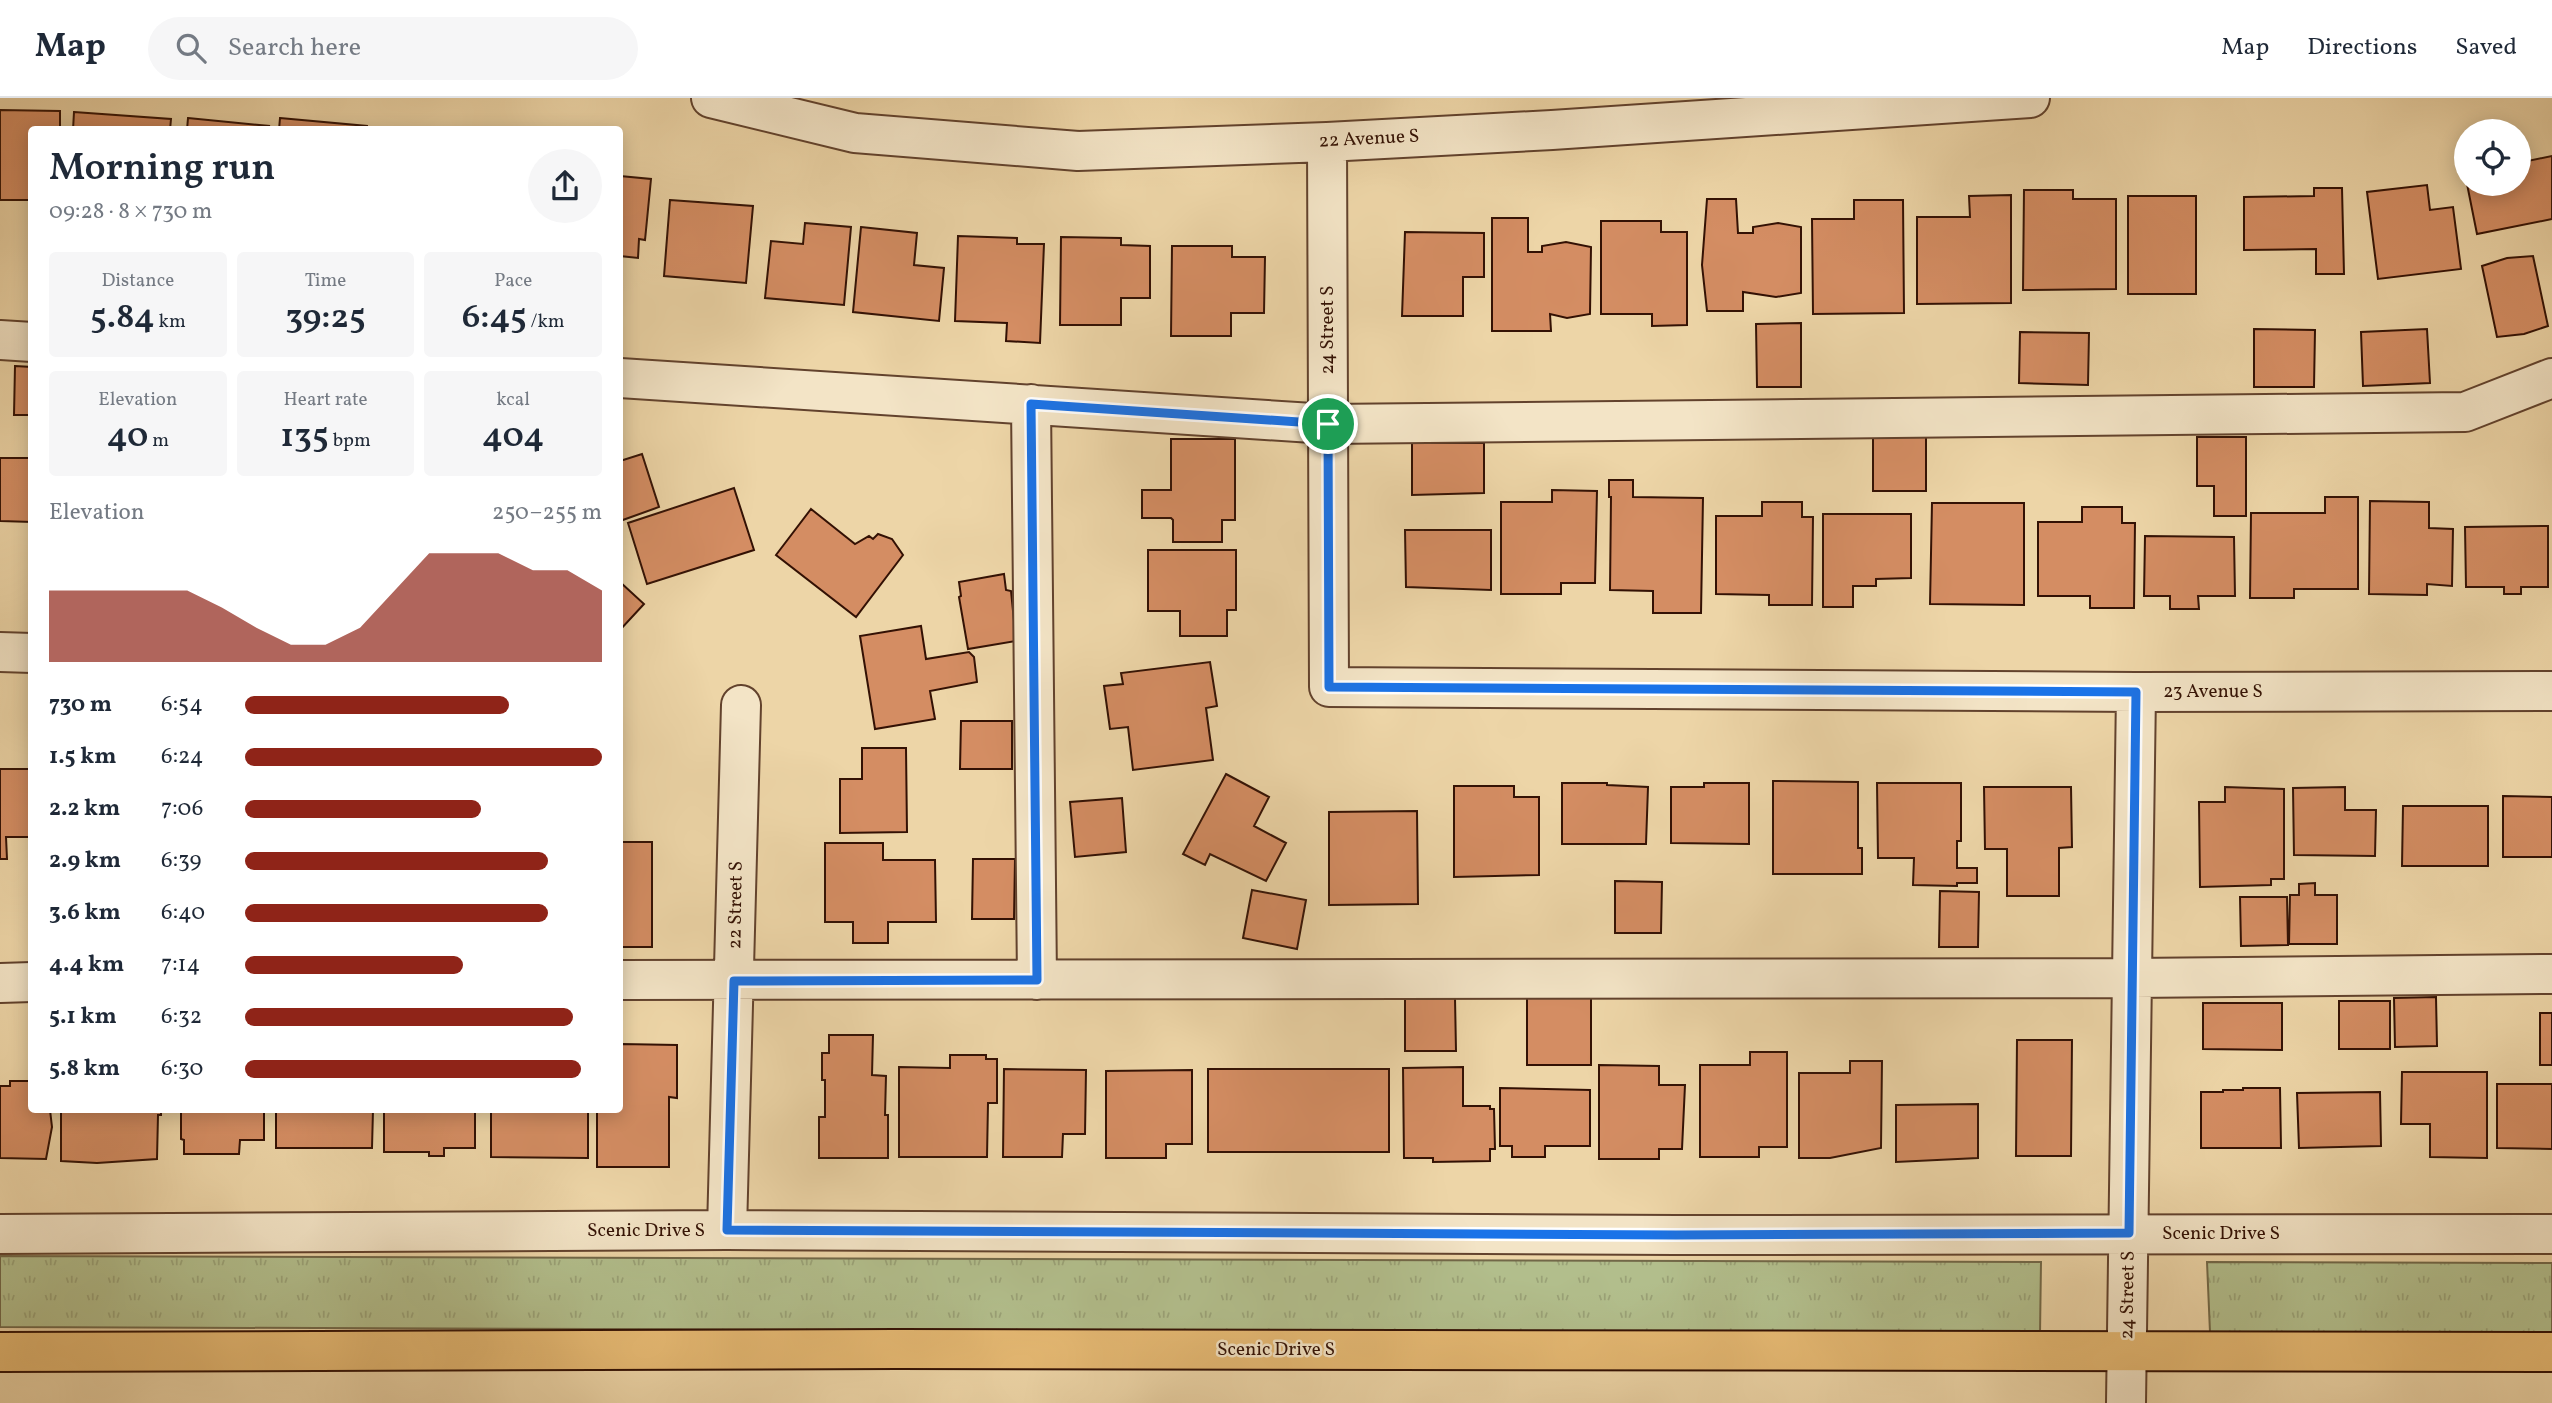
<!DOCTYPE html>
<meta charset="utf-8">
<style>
:root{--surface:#fff;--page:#f6f6f7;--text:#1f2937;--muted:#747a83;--line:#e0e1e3;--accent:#8f2418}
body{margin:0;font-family:Vollkorn,serif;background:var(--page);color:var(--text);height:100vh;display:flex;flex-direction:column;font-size:26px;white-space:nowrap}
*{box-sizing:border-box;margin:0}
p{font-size:23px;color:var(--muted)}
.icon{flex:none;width:38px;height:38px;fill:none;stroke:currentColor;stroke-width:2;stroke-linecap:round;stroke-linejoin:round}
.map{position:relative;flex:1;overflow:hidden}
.side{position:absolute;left:28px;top:28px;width:595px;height:987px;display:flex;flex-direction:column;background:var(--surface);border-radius:7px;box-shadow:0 4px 18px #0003}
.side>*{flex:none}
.controls{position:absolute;left:2454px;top:21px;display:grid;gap:14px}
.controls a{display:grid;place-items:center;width:77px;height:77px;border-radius:50%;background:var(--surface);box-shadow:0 4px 18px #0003;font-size:35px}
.pin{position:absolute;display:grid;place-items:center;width:60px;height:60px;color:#fff;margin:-30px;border:4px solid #fff;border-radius:50%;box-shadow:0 2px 7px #0007}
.round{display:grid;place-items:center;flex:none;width:74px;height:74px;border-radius:37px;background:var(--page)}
.headline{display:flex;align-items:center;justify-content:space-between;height:119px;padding:0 21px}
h1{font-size:38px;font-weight:600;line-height:52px}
.metrics{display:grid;grid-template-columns:repeat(3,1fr);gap:10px;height:119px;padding:7px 21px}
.metrics div{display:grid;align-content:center;border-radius:7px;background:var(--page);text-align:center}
.metrics b{font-size:35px;font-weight:600}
.metrics small{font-size:19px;font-weight:400}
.metrics p{font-size:19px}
.chart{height:196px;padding:14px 21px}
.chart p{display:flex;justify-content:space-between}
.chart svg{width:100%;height:126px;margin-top:7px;fill:var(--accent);opacity:.7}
ul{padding:0 21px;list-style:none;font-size:23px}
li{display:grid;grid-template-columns:112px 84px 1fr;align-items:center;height:52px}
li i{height:18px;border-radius:9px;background:var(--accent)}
header{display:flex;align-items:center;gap:42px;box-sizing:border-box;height:98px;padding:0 35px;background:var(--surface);border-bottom:2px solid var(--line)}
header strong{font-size:33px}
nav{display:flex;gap:38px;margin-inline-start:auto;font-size:24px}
.search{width:490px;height:63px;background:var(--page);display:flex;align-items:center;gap:18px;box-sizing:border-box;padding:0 24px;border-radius:38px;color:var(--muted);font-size:26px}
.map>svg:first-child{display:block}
.grass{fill:url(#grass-tufts);stroke:#726848;stroke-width:2}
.building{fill:#d48d63;stroke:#331104;stroke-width:2}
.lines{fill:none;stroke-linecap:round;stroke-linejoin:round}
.minor-casing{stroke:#62422d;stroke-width:42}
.major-casing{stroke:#331104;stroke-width:42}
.minor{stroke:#f3e4c6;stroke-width:38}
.major{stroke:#e6ba74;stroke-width:38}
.route-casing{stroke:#fff;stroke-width:14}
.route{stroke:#1a73e8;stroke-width:9}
.labels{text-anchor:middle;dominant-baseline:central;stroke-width:5;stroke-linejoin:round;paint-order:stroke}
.street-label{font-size:19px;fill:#331104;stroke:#f3e4c6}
</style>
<header>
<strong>Map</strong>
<div class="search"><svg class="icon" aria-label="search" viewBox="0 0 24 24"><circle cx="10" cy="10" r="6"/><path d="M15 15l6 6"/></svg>Search here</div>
<nav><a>Map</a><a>Directions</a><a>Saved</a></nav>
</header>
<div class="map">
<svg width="2552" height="1305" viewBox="0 0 2552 1305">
<defs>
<pattern id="grass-tufts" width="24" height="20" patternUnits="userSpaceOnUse" patternTransform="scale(1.75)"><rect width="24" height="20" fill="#b2be8c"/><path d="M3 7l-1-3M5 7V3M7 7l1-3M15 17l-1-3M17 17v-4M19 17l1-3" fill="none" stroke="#9aa277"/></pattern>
</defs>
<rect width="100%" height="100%" fill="#edd5a7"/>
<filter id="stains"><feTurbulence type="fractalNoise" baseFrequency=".00286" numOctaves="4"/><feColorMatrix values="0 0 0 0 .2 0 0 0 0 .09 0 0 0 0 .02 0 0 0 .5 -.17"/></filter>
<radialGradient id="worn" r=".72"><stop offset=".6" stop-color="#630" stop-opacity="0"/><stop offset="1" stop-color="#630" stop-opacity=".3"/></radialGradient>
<path class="grass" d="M0 1158 2041 1164 2040 1236 0 1229Z
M2207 1164 2552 1165V1234H2210Z"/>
<path class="building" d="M0 12 60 13V32H32V102H0Z
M74 14 171 21 170 32H73Z
M188 20 269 28 268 32H187Z
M280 20 367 28V32H279Z
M377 29 413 32H377Z
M2552 58V121L2477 136 2467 86H2518V65Z
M620 78 651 81 645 142 639 141 638 160 620 158Z
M2427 87 2430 112 2453 109 2461 171 2378 181 2367 94Z
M2314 90H2342L2344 176H2316V151L2244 152V99L2314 98Z
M2024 92H2073V101H2116V191L2023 192Z
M2011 97V205L1917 206V119H1970L1969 98Z
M2128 98H2196V196H2128Z
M1707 101H1736L1738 135H1753V129L1778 125 1801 129V195L1776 199 1743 194V213H1707L1702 167Z
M670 102 753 108 746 185 664 178Z
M1854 102H1903L1904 215 1813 216 1812 121H1854Z
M1492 120H1528V154H1542V148L1566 144 1591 149 1590 216 1567 220 1550 216 1551 233H1492Z
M1601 123H1661V134H1687V227L1652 228V216H1601Z
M805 125 851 129 844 207 765 200 771 143 803 146Z
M861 129 917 135 914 167 944 170 939 223 853 214Z
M1405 134 1484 135V179H1463V218H1402Z
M958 138 1017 140V146H1044L1040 245 1006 243 1007 225 955 223Z
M1061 139 1121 140V147L1150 148V200H1121V227H1060Z
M1172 148H1232V159H1265L1264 215H1231V238H1171Z
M2533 158 2548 228 2524 236 2497 239 2482 168 2507 160Z
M1801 225V289H1757L1756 226Z
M2254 231 2315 232 2314 289H2254Z
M2427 231 2430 285 2363 288 2361 234Z
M2020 234 2089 235 2088 287 2019 285Z
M15 268 32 269V317H14Z
M1873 339H1926V393H1873Z
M2197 339H2246V418H2214V388H2197Z
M1171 341H1235V422H1222V444H1173V422L1171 420H1142V392H1171Z
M1412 345H1484V395L1412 397Z
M642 356 659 409 620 423V363Z
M0 360H32V424L0 423Z
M1609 382H1633V399L1703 400 1701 515H1653V493L1610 492 1611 399H1609Z
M734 390 754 452 647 486 628 425Z
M1552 392 1597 393 1595 485H1561V496H1501V404H1552Z
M2325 399H2358V491H2294V500H2250L2251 415H2325Z
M2370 403 2429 404V430L2453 431 2452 488 2427 486V497L2369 496Z
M1762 404H1802V419H1813L1812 507H1769V497L1716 496V418H1762Z
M1932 405H2024V507L1930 506Z
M2082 409H2122V425H2135L2134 510H2090V498H2038V424H2082Z
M811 411 855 446 869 438 873 441 878 436 892 441 903 457 856 519 776 457Z
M1823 416H1911V480L1876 481V488H1853V509H1823Z
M2548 428V489H2521V496H2504V489H2466L2465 429Z
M1405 432H1491V492L1406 489Z
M2145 438 2234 439 2235 498H2198L2199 511H2170V498H2144Z
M1148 452H1236V512H1227V538H1180V513H1148Z
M1004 476 1006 492 1011 493 1016 543 968 551 959 499 961 498 959 484Z
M620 484 644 506 620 532Z
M921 528 926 561 969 554 974 559 977 584 930 593 935 621 875 631 860 538Z
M1210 564 1217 608 1206 610 1213 662 1133 672 1128 629 1110 631 1104 588 1123 586 1121 575Z
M961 623H1012V671H960Z
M620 633H621V720H620Z
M862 650H906L907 734 840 735V681H862Z
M0 671H32V739H6L7 761H0Z
M1226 676 1269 699 1254 728 1286 745 1266 783 1210 756 1205 767 1183 756Z
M1773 683 1858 684V750H1862V776H1773Z
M1562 685H1607V687L1648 689 1646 746H1562Z
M1704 685H1749V746L1671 745V689H1704Z
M1877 685H1961V743H1957V770H1977V785H1957V788L1913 787 1914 760H1878Z
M1454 688H1514V699H1539V777L1454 779Z
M1984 689H2071L2072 749 2059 750V798H2007V751H1985Z
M2225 689 2284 691V781H2271V787L2200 789 2199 704H2225Z
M2345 689V712H2376L2375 758 2294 757 2293 690Z
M2503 698 2552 699V759H2503Z
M1122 700 1126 754 1075 759 1070 704Z
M2403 708H2488V768H2402Z
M1417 713 1418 806 1329 807V714Z
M620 744H652V849H620Z
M825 745H883V762H935L936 824H888V845H853V824H825Z
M973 761H1015L1014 821H972Z
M1615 783 1662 784 1661 835H1615Z
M2315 785V797H2337V846H2289L2290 797H2299V786Z
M1252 792 1306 802 1297 851 1243 840Z
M1940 793 1979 794 1978 849H1939Z
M2240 799H2287L2288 847 2241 848Z
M1591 899V967H1527V900Z
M2436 899 2437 948 2395 949 2394 900Z
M1455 900 1456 953H1405V901Z
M2339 903H2390V951H2339Z
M2203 905H2282V952L2203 951Z
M2540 915H2552V967H2540Z
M829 937H873L872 977 886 978 885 1017H888V1060H819V1019H825V982H822V955H829Z
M2017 942H2072L2071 1058H2016Z
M621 946 677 947V1000L669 999V1069H597V1012H620Z
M1750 954H1787V1049H1759V1059H1700V967H1750Z
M950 957H986V961H997V1005H988L987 1059H899V969L950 970Z
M1850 963H1882L1881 1050 1830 1060H1799V975H1850Z
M1599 967 1659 968V987H1685L1682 1051H1659V1061H1599Z
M1463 969V1008H1490V1011H1494L1495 1051H1490V1063L1433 1064V1060H1404L1403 970Z
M1004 971 1086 972 1085 1036H1063L1062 1059H1003Z
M1208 971H1389V1054H1208Z
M1192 972V1046H1166V1060H1106V973Z
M2402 974H2487V1060L2430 1059V1026H2401Z
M10 983H32V1012H50L52 1029 46 1061 0 1060V988H10Z
M2497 986H2552V1051L2497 1050Z
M1500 990 1590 992V1048H1545V1059H1512V1048H1500Z
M2243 990H2280L2281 1050H2201V994H2223V992H2243Z
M2380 994 2381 1048 2299 1050 2297 995Z
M1978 1006V1060L1896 1064V1007Z
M61 1012H161V1017H158L157 1061 97 1065 61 1063Z
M181 1012H264V1042H240L239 1056H184V1042L181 1041Z
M276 1012H373L372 1050H276Z
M384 1012H475V1050H444V1058H429V1054H384Z
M491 1012H588V1060L491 1059Z"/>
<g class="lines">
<g class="minor-casing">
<path id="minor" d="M711 0 855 35 1078 53 1327 44 1552 32 2030 0
M1327 44 1329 589 2136 594 2552 593
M0 242 32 244
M620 280 1328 326 2465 314 2552 280
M1031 306 1037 882
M0 554 32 555
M620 882 2132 880 2552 876
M0 885 32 884
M727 1132 741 607
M0 1136 727 1132 1676 1137 2552 1136
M2126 1305 2136 594"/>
</g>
<g class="major-casing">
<path id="major" d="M0 1254 897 1251 2552 1254"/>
</g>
<use href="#minor" class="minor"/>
<use href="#major" class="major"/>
</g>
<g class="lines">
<g class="route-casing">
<path id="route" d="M1031 306 1328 326 1329 589 2136 594 2129 1135 1676 1137 727 1132 734 883 1037 882Z"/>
</g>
<use href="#route" class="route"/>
</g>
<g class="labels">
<g class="street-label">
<text transform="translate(1369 41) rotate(-3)">22 Avenue S</text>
<text transform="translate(1328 232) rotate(-90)">24 Street S</text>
<text x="2213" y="594">23 Avenue S</text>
<text transform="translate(736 807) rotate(-89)">22 Street S</text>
<text x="646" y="1133">Scenic Drive S</text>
<text x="2221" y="1136">Scenic Drive S</text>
<text transform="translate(2128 1197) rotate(-89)">24 Street S</text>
<text x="1276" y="1252">Scenic Drive S</text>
</g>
</g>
<rect width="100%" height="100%" filter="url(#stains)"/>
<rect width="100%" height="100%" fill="url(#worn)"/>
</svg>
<div class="controls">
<a><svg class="icon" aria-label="locate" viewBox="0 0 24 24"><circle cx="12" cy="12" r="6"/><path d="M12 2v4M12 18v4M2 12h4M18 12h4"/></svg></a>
</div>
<div class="pin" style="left:1328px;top:326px;background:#1e9e55"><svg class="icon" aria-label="arrive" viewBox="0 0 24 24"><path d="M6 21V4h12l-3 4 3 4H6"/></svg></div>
<section class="side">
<div class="headline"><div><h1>Morning run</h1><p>09:28 · 8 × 730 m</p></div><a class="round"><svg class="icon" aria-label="share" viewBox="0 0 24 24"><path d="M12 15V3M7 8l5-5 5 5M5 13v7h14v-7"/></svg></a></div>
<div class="metrics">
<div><p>Distance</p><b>5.84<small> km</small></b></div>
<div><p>Time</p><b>39:25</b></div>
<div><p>Pace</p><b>6:45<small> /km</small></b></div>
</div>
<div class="metrics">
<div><p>Elevation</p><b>40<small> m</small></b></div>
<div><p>Heart rate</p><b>135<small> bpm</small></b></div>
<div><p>kcal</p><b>404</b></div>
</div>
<div class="chart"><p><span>Elevation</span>250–255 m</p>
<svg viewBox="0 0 160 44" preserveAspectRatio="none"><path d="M0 44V19L10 19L20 19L30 19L40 19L50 25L60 32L70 38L80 38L90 32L100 19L110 6L120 6L130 6L140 12L150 12L160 19V44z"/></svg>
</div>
<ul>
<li><b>730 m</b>6:54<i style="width:74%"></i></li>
<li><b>1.5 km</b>6:24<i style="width:100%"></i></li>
<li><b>2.2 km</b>7:06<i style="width:66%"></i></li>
<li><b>2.9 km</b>6:39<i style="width:85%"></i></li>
<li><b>3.6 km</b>6:40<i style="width:85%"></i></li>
<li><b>4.4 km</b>7:14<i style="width:61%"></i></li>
<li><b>5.1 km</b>6:32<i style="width:92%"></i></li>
<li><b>5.8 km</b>6:30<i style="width:94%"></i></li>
</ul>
</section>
</div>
